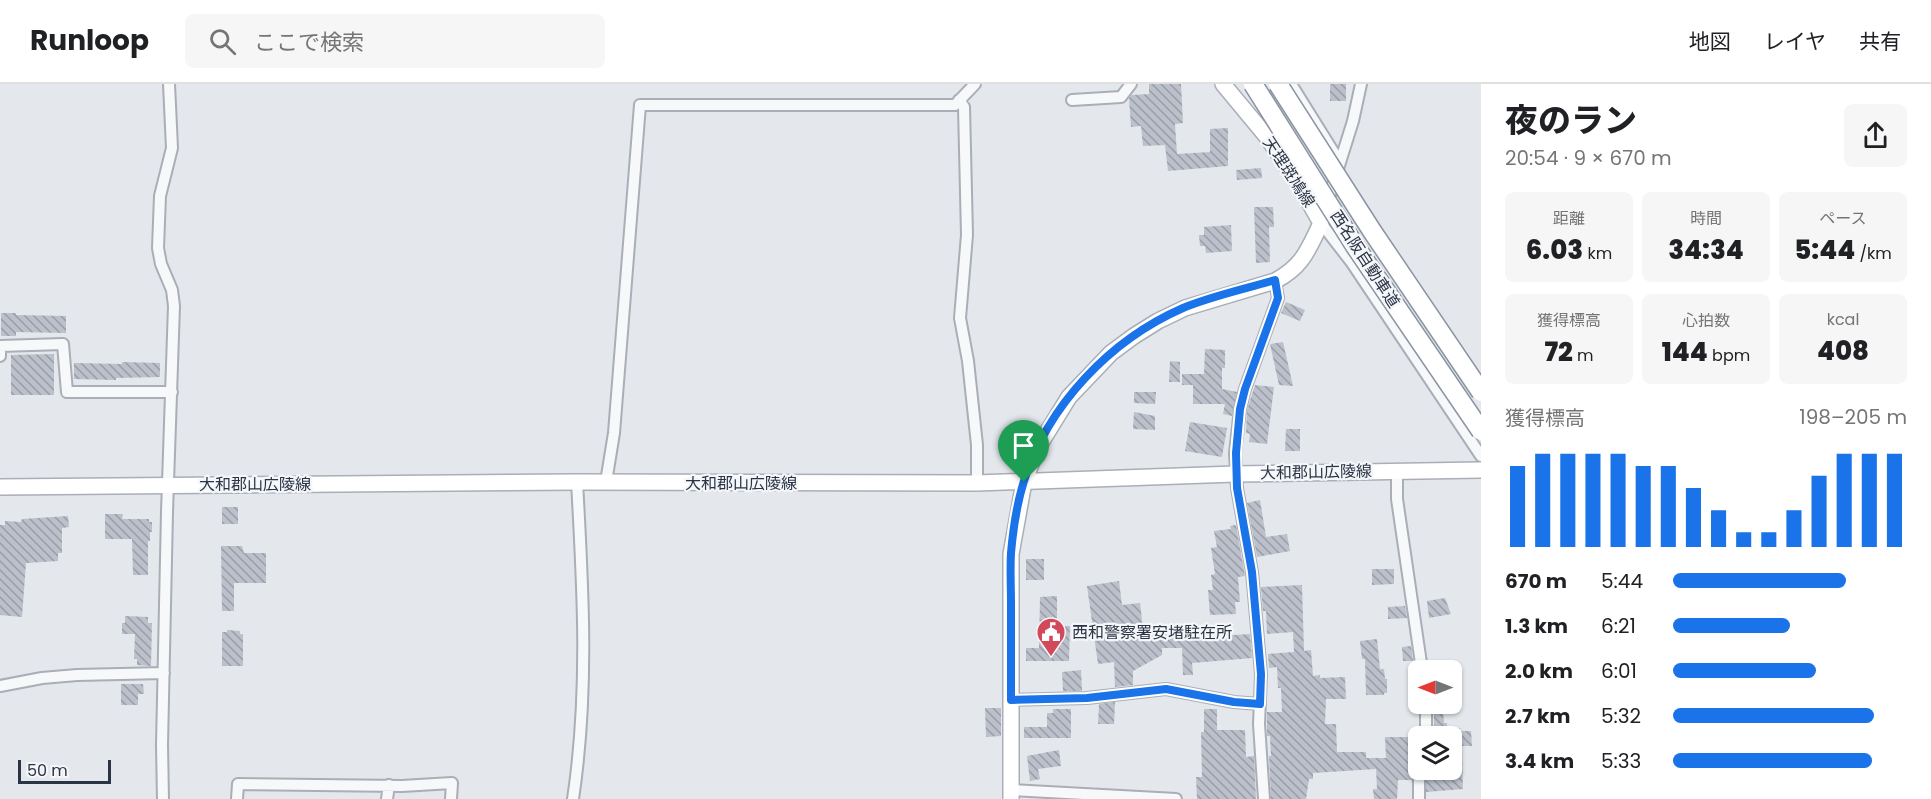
<!DOCTYPE html>
<html lang="ja">
<meta charset="utf-8">
<style>
:root{--surface:#fff;--page:#f6f6f6;--text:#202124;--muted:#757577;--line:#e0e0e0;--accent:#1a73e8}
body{margin:0;font-family:Poppins,"Noto Sans JP",sans-serif;background:var(--page);color:var(--text);height:100vh;display:flex;flex-direction:column;font-size:22px;white-space:nowrap}
*{box-sizing:border-box;margin:0}
p{font-size:20px;color:var(--muted)}
.icon{flex:none;width:33px;height:33px;fill:none;stroke:currentColor;stroke-width:2;stroke-linecap:round;stroke-linejoin:round}
.map{position:relative;flex:1;overflow:hidden}
.drawer{display:flex;flex-direction:column;background:var(--surface);width:450px}
.drawer>*{flex:none}
.needle{width:39px;rotate:270deg}
.fabs{position:absolute;left:1408px;top:576px;display:grid;gap:12px}
.fabs a{display:grid;place-items:center;width:54px;height:54px;border-radius:9px;background:var(--surface);box-shadow:0 2px 4px #0004;font-size:30px}
.scale{position:absolute;left:18px;bottom:15px;width:93px;box-sizing:border-box;padding-left:6px;border:3px solid #2b3445;border-top:0;font-size:16px;line-height:21px;white-space:nowrap;color:#2b3445;-webkit-text-stroke:4px #f4f6f9;paint-order:stroke}
.pin{position:absolute;display:grid;place-items:center;width:51px;height:51px;color:#fff;margin:-62px -26px;border-radius:50% 50% 50% 0;rotate:-45deg;box-shadow:0 0 6px #0007}
.pin .icon{rotate:45deg}
.round{display:grid;place-items:center;flex:none;width:63px;height:63px;border-radius:9px;background:var(--page)}
.head{display:flex;align-items:center;justify-content:space-between;height:102px;padding:0 24px}
h1{font-size:33px;font-weight:800;line-height:45px}
.metrics{display:grid;grid-template-columns:repeat(3,1fr);gap:9px;height:102px;padding:6px 24px}
.metrics div{display:grid;align-content:center;border-radius:9px;background:var(--page);text-align:center}
.metrics b{font-size:26px;font-weight:800}
.metrics small{font-size:16px;font-weight:400}
.metrics p{font-size:16px}
.chart{height:168px;padding:12px 24px}
.chart p{display:flex;justify-content:space-between}
.chart svg{width:100%;height:108px;margin-top:6px;stroke:var(--accent);stroke-width:6}
ul{padding:0 24px;list-style:none;font-size:20px}
li{display:grid;grid-template-columns:96px 72px 1fr;align-items:center;height:45px}
li i{height:15px;border-radius:8px;background:var(--accent)}
header{display:flex;align-items:center;gap:36px;box-sizing:border-box;height:84px;padding:0 30px;background:var(--surface);border-bottom:2px solid var(--line)}
header strong{font-size:28px}
nav{display:flex;gap:33px;margin-inline-start:auto;font-size:21px}
.search{width:420px;height:54px;background:var(--page);display:flex;align-items:center;gap:15px;box-sizing:border-box;padding:0 21px;border-radius:9px;color:var(--muted);font-size:22px}
main{display:flex;flex:1;min-height:0}
.map>svg:first-child{display:block}
.building{fill:url(#building-back-hatch)}
.lines{fill:none;stroke-linecap:round;stroke-linejoin:round}
.street-casing{stroke:#a9aeb7;stroke-width:14}
.secondary-casing{stroke:#a9aeb7;stroke-width:18}
.street{stroke:#f7f8fa;stroke-width:10}
.secondary{stroke:#fff;stroke-width:15}
.highway-bridge-casing{stroke:#8b94a3;stroke-width:21;stroke-linecap:butt}
.highway-bridge{stroke:#fff;stroke-width:18}
.route-casing{stroke:#fff;stroke-width:12}
.route{stroke:#1a73e8;stroke-width:8}
.labels{text-anchor:middle;dominant-baseline:central;stroke-width:4.5;stroke-linejoin:round;paint-order:stroke}
.street-label{font-size:16px;fill:#2b3445;stroke:#f4f6f9}
.poi-label{font-size:16px;fill:#2b3445;stroke:#f4f6f9;text-anchor:start}
</style>
<header>
<strong>Runloop</strong>
<div class="search"><svg class="icon" aria-label="search" viewBox="0 0 24 24"><circle cx="10" cy="10" r="6"/><path d="M15 15l6 6"/></svg>ここで検索</div>
<nav><a>地図</a><a>レイヤ</a><a>共有</a></nav>
</header>
<main>
<div class="map">
<svg width="1481" height="715" viewBox="0 0 1481 715">
<defs>
<pattern id="building-back-hatch" width="6" height="6" patternUnits="userSpaceOnUse" patternTransform="scale(1.5)"><rect width="6" height="6" fill="#bbc0ca"/><path d="M-1 5l2 2M0 0l6 6M5-1l2 2" fill="none" stroke="#989da6"/></pattern>
</defs>
<rect width="100%" height="100%" fill="#e4e7ec"/>
<path class="building" d="M1149 0H1181L1183 39 1175 40 1177 70 1210 68V45L1228 44V82L1168 87 1165 61 1143 62 1141 42 1131 43 1129 14 1132 11 1149 10Z
M1330 0H1346V17H1330Z
M1261 84 1262 94 1237 96 1236 86Z
M1254 123H1273L1274 143H1269L1270 178 1256 179Z
M1231 141 1232 167 1206 169 1205 162H1200L1199 151H1204V143Z
M1286 218 1305 226 1300 237 1281 229Z
M1 229H16V231L66 232V249L16 248V252H1Z
M1283 258 1293 302 1279 301 1270 260Z
M1205 265 1225 266V284H1222V305L1237 308 1232 332 1223 330 1225 320H1193V301H1182V290H1204Z
M54 270V311H11V271Z
M1170 277 1180 278V298H1169Z
M122 278 160 279V293L116 294V296L74 295V279L122 280Z
M1255 301 1274 303 1267 360 1249 358 1250 350 1246 349 1247 326Z
M1134 308H1156L1155 320 1134 319Z
M1134 328 1155 332V346L1133 345Z
M1190 338 1227 344 1222 373 1185 367Z
M1286 345H1300V367H1285Z
M1260 416 1266 453 1287 450 1290 467 1257 473 1247 419Z
M222 423H238V440H222Z
M105 430H123L122 435H149V438H152V448H150V457H148V491H133L132 455H105Z
M68 432 69 443 62 444V469H58V477L26 479 22 533 0 531V441H5V437L21 438 22 435Z
M1236 441 1245 492 1238 493 1240 518H1235L1236 530 1210 531 1208 506H1213L1211 491 1215 490 1211 464 1217 463 1214 447 1231 445 1230 442Z
M221 462H242L244 469H266V499H234V527H222Z
M1026 475H1044V496H1026Z
M1372 485H1394V500L1372 501Z
M1119 497 1122 521 1140 519 1143 544H1148V545H1174V549H1186V554L1250 550 1252 574 1192 579 1193 591H1183L1182 564H1162V571L1133 587V601L1115 603 1114 578 1098 580 1087 502Z
M1302 501 1304 567 1311 566 1313 592 1320 591V594L1345 593 1346 615H1326L1325 640H1336L1337 668H1366V674H1386L1385 653H1412L1415 680 1412 685V696H1398L1397 715H1374L1373 705H1377L1376 685 1313 689V695H1309L1306 715H1271L1269 672H1271L1270 652H1267V628H1282L1281 604H1278L1277 583 1269 584 1268 570 1294 568 1293 548 1267 550 1266 527H1263L1261 503Z
M1057 512V542H1070L1069 577H1026V564H1039L1040 513Z
M1445 514 1451 530 1429 534 1427 517Z
M1405 522 1407 534 1388 535V523Z
M125 532 148 533V539H152L151 582 137 581V575H134L135 550H122V539H125Z
M227 546 240 547V550H243V582H222V548H227Z
M1377 555 1380 585H1384L1385 595H1387V609H1384V611H1366L1365 575H1362L1360 557Z
M1411 562 1413 577H1403L1402 563Z
M1081 586 1082 607H1063L1062 588Z
M121 600H143L144 610H138V621H121Z
M1115 618 1114 640H1098L1099 620Z
M985 624H1001V652L986 653Z
M1053 625H1071V654H1024V643H1047V629H1053Z
M1204 625H1217V646H1245L1246 673 1254 672 1256 715H1197L1196 693H1202L1201 648H1204Z
M1434 627H1443L1444 639H1447V652H1436V645H1434Z
M1452 644H1460V647H1471L1472 662H1462L1463 705 1426 708V686H1452Z
M1059 666 1061 682 1038 685 1040 695 1030 697 1027 672Z"/>
<g class="lines">
<g class="street-casing">
<path id="street" d="M1291 0 1339 77
M959 16 964 23 967 151 960 234 968 277 977 361V399
M1072 16 1121 13 1131 0
M1327 120 1353 37 1361 0
M1322 134 1321 139 1352 179 1481 372
M0 272V262L63 260 67 308H172
M1397 387V415L1422 586
M606 398 614 349 640 21H955L975 0
M0 602 42 594 77 591 164 589
M1011 616 1087 614 1166 605 1234 618 1260 620
M1426 652V620
M1419 686V715
M1011 706 1176 715
M163 715 162 661 167 428 174 222 172 206 161 180 158 164 160 112 172 64 169 0
M237 715 238 700 402 702 452 699 451 715
M387 715 389 701
M573 715C589 609 583 504 577 398
M1264 715 1259 640 1261 590 1252 488 1237 404 1235 369 1240 325 1245 305 1278 214 1275 197"/>
</g>
<g class="secondary-casing">
<path id="secondary" d="M0 403 577 398 977 399 1235 390 1481 386
M1011 715V470L1024 398 1037 365 1069 313 1111 269 1134 252 1158 237 1185 224 1275 197C1303 182 1308 166 1321 139L1297 97 1267 53 1223 0"/>
</g>
<use href="#street" class="street"/>
<use href="#secondary" class="secondary"/>
<g class="highway-bridge-casing">
<path id="highway-bridge" d="M1253 0 1355 162 1481 347
M1278 0 1372 147 1481 308"/>
</g>
<use href="#highway-bridge" class="highway-bridge"/>
</g>
<g class="lines">
<g class="route-casing">
<path id="route" d="M1275 196 1278 214 1245 305 1240 325 1236 369 1237 404 1252 488 1261 590 1260 620 1234 618 1166 605 1087 614 1011 616C1011 584 1011 552 1011 520 1011 503 1010 486 1011 469 1013 446 1017 419 1024 397 1048 321 1110 256 1183 224 1212 212 1245 205 1275 196Z"/>
</g>
<use href="#route" class="route"/>
</g>
<defs>
<g id="civic-pin" transform="scale(1.5)"><path d="M0 17L-7.5 6A9.5 9.5 0 1 1 7.5 6Z" fill="#d1495b" stroke="#f4f6f9"/><path d="M-.6-6.5H3V-4.5H.6V-3L4-1V1h2V6H-6V1h2V-1L-.6-3ZM-1.2 2.5V6h2.4V2.5Z" fill="#fff"/></g>
</defs>
<g fill-rule="evenodd">
<use href="#civic-pin" x="1051" y="548"/>
</g>
<g class="labels">
<g class="street-label">
<text transform="translate(1289 88) rotate(57)">天理斑鳩線</text>
<text transform="translate(1365 175) rotate(57)">西名阪自動車道</text>
<text transform="translate(1316 388) rotate(-1)">大和郡山広陵線</text>
<text x="741" y="399">大和郡山広陵線</text>
<text x="255" y="400">大和郡山広陵線</text>
</g>
<g class="poi-label">
<text x="1072" y="548">西和警察署安堵駐在所</text>
</g>
</g>
</svg>
<div class="fabs">
<a><svg class="needle" viewBox="-14 -14 28 28"><path d="M0-13l5 13h-10z" fill="#e53935"/><path d="M0 13l5-13h-10z" fill="#757577"/></svg></a>
<a><svg class="icon" aria-label="layers" viewBox="0 0 24 24"><path d="M12 4l9 5-9 5-9-5zM3 14l9 5 9-5"/></svg></a>
</div>
<div class="scale">50 m</div>
<div class="pin" style="left:1024px;top:398px;background:#1e9e55"><svg class="icon" aria-label="arrive" viewBox="0 0 24 24"><path d="M6 21V4h12l-3 4 3 4H6"/></svg></div>
</div>
<section class="drawer">
<div class="head"><div><h1>夜のラン</h1><p>20:54 · 9 × 670 m</p></div><a class="round"><svg class="icon" aria-label="share" viewBox="0 0 24 24"><path d="M12 15V3M7 8l5-5 5 5M5 13v7h14v-7"/></svg></a></div>
<div class="metrics">
<div><p>距離</p><b>6.03<small> km</small></b></div>
<div><p>時間</p><b>34:34</b></div>
<div><p>ペース</p><b>5:44<small> /km</small></b></div>
</div>
<div class="metrics">
<div><p>獲得標高</p><b>72<small> m</small></b></div>
<div><p>心拍数</p><b>144<small> bpm</small></b></div>
<div><p>kcal</p><b>408</b></div>
</div>
<div class="chart"><p><span>獲得標高</span>198–205 m</p>
<svg viewBox="0 0 160 44" preserveAspectRatio="none"><path d="M5 44V11M15 44V6M25 44V6M35 44V6M45 44V6M55 44V11M65 44V11M75 44V20M85 44V29M95 44V38M105 44V38M115 44V29M125 44V15M135 44V6M145 44V6M155 44V6"/></svg>
</div>
<ul>
<li><b>670 m</b>5:44<i style="width:74%"></i></li>
<li><b>1.3 km</b>6:21<i style="width:50%"></i></li>
<li><b>2.0 km</b>6:01<i style="width:61%"></i></li>
<li><b>2.7 km</b>5:32<i style="width:86%"></i></li>
<li><b>3.4 km</b>5:33<i style="width:85%"></i></li>
</ul>
</section>
</main>
